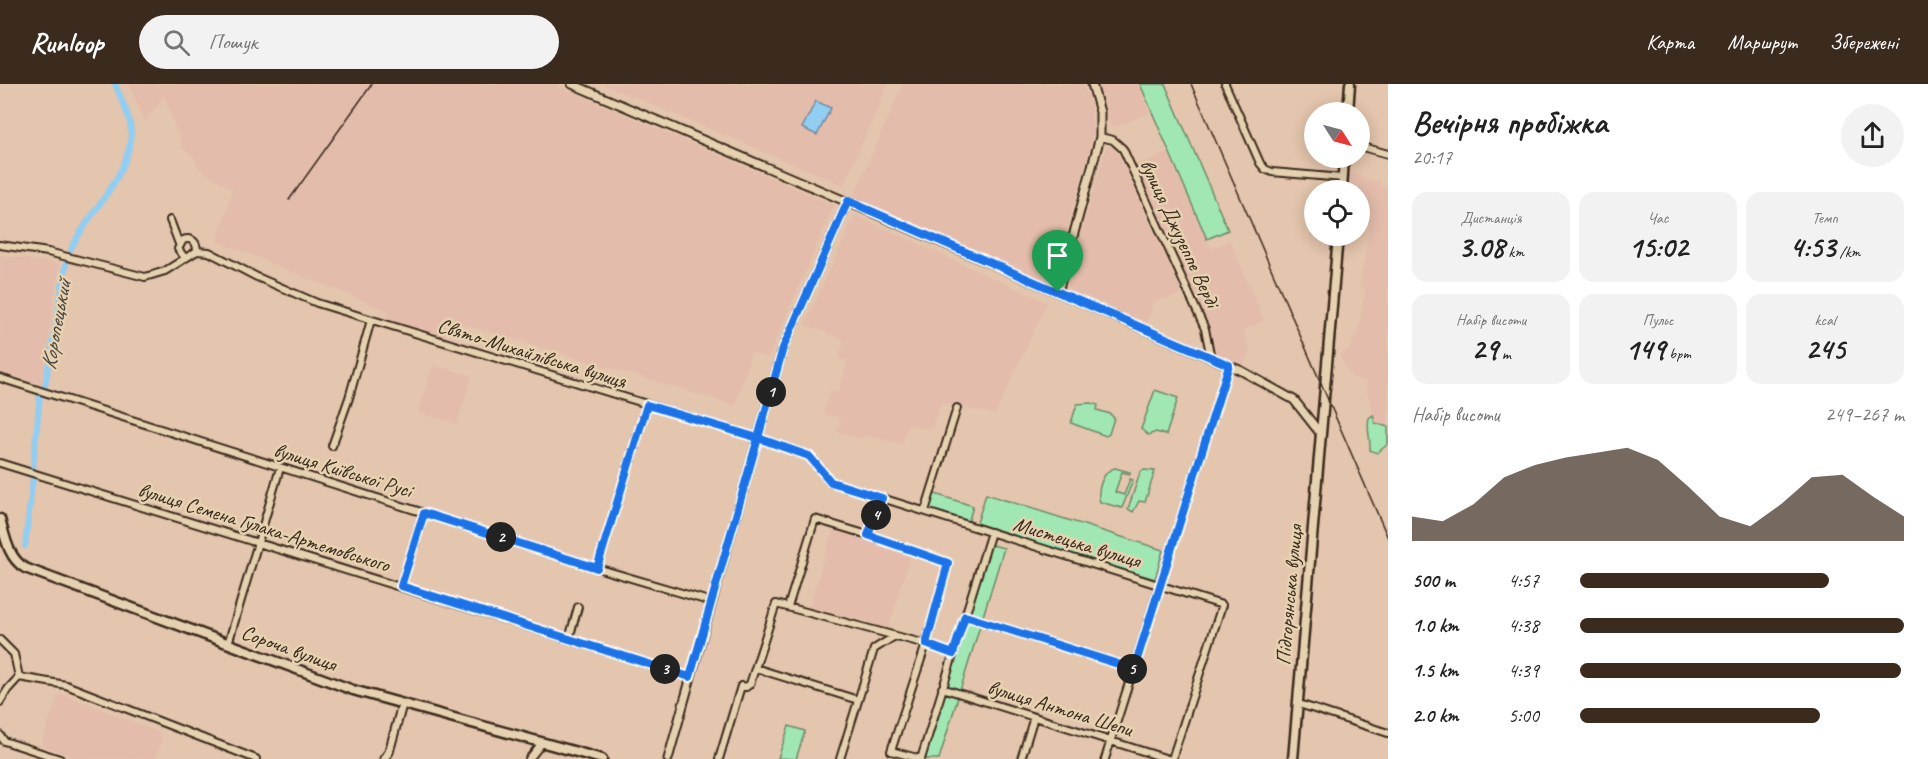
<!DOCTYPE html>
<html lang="uk">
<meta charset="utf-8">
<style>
:root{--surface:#fff;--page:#f2f2f2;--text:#222;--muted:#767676;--accent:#3b2a1e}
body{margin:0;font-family:Caveat,sans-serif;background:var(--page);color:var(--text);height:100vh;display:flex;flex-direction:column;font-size:22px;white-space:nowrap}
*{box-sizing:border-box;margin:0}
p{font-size:20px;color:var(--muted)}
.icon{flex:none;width:33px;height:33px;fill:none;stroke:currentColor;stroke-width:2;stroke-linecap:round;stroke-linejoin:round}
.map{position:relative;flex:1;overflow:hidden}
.side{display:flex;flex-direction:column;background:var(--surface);width:540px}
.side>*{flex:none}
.needle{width:39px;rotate:126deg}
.controls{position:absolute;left:1304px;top:18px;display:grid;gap:12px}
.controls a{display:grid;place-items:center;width:66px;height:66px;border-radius:50%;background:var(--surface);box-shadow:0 3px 15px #0003;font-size:30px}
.pin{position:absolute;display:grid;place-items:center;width:51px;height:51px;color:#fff;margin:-62px -26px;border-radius:50% 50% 50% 0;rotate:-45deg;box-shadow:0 0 6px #0007}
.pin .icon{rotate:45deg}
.km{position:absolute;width:30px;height:30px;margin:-15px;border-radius:50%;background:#222;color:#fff;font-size:16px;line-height:30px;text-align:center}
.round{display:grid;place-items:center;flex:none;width:63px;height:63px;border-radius:32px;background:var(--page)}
.head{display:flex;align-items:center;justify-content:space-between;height:102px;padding:0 24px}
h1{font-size:33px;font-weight:600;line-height:45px}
.stats{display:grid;grid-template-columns:repeat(3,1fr);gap:9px;height:102px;padding:6px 24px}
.stats div{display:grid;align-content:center;border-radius:15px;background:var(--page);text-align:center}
.stats b{font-size:30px;font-weight:600}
.stats small{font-size:16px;font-weight:400}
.stats p{font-size:16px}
.chart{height:168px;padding:12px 24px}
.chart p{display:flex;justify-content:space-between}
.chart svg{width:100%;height:108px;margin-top:6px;fill:var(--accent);opacity:.7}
ul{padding:0 24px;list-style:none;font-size:20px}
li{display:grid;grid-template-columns:96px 72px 1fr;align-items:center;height:45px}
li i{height:15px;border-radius:8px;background:var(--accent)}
header{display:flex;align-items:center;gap:36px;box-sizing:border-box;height:84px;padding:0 30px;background:var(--accent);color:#fff}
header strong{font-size:28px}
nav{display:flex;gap:33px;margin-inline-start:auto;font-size:21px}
.search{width:420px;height:54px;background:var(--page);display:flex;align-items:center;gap:15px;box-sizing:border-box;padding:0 21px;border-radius:33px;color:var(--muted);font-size:22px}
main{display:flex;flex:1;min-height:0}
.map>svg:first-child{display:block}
.built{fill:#e3bcab}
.green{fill:#a0e7b4;stroke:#6e8869;stroke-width:1.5}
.water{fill:#92cef2;stroke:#6f8c9d;stroke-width:1.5}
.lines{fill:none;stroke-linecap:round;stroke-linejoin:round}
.canal{stroke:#92cef2;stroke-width:6}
.minor-casing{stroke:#3b2a1e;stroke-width:10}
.tertiary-casing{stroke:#3b2a1e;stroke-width:11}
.secondary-casing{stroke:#3b2a1e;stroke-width:13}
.minor{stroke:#e6d2b0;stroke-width:6}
.tertiary{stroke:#e6d2b0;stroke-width:7}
.secondary{stroke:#e6d2b0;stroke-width:8}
.rail{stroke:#3b2a1e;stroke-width:1.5}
.route-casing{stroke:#fff;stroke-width:12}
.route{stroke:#1a73e8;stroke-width:8}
.labels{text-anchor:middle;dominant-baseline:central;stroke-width:5;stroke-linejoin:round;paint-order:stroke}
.street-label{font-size:21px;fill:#3b2a1e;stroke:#e6d2b0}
.water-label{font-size:22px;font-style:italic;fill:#48433e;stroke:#e6d2b0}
</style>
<header>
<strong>Runloop</strong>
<div class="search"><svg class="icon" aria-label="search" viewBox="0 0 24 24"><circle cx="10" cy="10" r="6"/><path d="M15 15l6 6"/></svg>Пошук</div>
<nav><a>Карта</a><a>Маршрут</a><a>Збережені</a></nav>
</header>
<main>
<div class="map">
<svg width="1388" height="675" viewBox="0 0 1388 675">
<rect width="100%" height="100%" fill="#e4c5ad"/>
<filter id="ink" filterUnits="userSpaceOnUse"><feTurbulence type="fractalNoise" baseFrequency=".0167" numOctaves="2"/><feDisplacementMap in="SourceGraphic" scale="12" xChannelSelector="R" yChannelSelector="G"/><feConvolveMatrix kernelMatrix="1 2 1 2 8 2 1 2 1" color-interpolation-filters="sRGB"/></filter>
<g filter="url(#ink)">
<path class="built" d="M129 0H553L834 121 768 274 751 268 735 321 453 237 446 255 387 235 389 227 217 157 233 106 199 84 193 72 183 64 164 11 145 38Z
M603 0H888L844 101Z
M903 0H1082L1089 13 1093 47 1088 71 1054 190 1041 195 854 112Z
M1095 0H1138L1149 29 1112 44Z
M1114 61 1182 210 1154 217 1146 239 1069 206 1067 198 1106 64Z
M1168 69 1211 165 1230 157 1264 236 1243 247 1250 267 1244 280 1212 267 1134 82Z
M1350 89 1380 98 1379 101 1388 104V343L1375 339 1365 297 1350 292 1340 272 1349 265 1360 241 1365 204 1360 203 1369 140 1359 138V106H1349Z
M855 131 1047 219 995 330 941 319 931 345 907 340 902 360 862 351 861 355 837 347 841 334 823 330 830 307 838 309 848 277 839 274 844 256 805 240Z
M0 171 59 180 42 301 0 288Z
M433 281 472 292 457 340 418 328Z
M834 443 911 469 888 544 809 523Z
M62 610 158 648 162 655 155 675H79L41 661 58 612Z"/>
<path class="green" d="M1140 0H1165L1228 146 1207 155Z
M1155 306 1178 314 1166 351 1156 348 1148 351 1141 345Z
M1090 319 1098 321 1097 326 1110 330 1114 334 1109 350 1106 352 1071 339 1077 320Z
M1373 331 1375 339 1388 343V360L1377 369 1370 366C1371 355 1366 345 1369 334Z
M1115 384 1130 388V390L1122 388 1115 408 1124 411 1130 395 1133 396 1122 424 1100 418C1096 407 1103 386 1115 384Z
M1143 386 1155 387 1145 418 1139 417 1133 428 1128 425 1140 389Z
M932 409 973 422 968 439 927 426Z
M986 410 1163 466 1155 495 976 442Z
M988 460 1004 464 939 675H923Z
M789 642 805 647 796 675 778 674Z"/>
<path class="water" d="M816 17 831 24 817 51 802 44Z"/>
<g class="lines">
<path class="canal" d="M71 165C89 127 138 84 130 39 127 26 120 12 115 0
M45 302 66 180
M33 384 40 311
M25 462 33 394"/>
<g class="minor-casing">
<path id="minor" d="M1225 0 1260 79 1265 85 1272 88 1343 94
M1100 53 1113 56 1123 65 1205 245 1211 274
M1359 62 1388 70
M170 136 179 160
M0 161 48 168 145 193 165 187 197 167
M197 167 209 168 257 193 317 219 761 355 809 372 831 398 1222 521 1172 675
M185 174 178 165 183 156C192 153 197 158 197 167
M0 294 597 484 712 518
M332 362 349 314 371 236
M0 379 690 593
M882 414 868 451 948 479 926 560 953 570
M925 427 957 324
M597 484 647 321
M401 502 424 429
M788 523 815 435 868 451
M965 532 1134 585
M569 555 578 523
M0 556 14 570 19 593 66 601 256 675
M228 560 280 384
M755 584 858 616
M942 604 1168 675
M0 618 8 605 19 593
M1299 620 1388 649
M0 651 4 657 60 675
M529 675 542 659
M719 675 741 602 746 603 750 600 776 520 926 560 891 667 921 675
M840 675 874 565 895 552
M921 675 991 448
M1021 675 1034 633
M1105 675 1229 281"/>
</g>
<g class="tertiary-casing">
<path id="tertiary" d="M572 0 1242 287 1294 316 1320 349
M1058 208 1100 53V28L1092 0
M384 675 389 668 402 621
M668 675 783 264 848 117"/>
</g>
<g class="secondary-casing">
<path id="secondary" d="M1348 28 1350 0
M1342 106 1344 74
M0 435C5 452 8 474 25 484L353 606 602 675
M1293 675 1338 152"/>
</g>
<use href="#minor" class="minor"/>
<use href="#tertiary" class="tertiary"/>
<use href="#secondary" class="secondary"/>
<path class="rail" d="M1191 0 1388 454
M289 116 372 0"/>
</g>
</g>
<g class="lines" filter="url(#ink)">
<g class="route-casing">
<path id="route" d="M1058 208 848 117 783 264 758 354 647 321 597 484 424 429 401 502 690 593 758 354 809 372 831 398 882 414 868 451 948 479 926 560 953 570 965 532 1134 585 1229 281 1058 208"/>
</g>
<use href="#route" class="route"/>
</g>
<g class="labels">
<g class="street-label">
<text transform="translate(1180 149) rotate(65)">вулиця Джузеппе Верді</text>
<text transform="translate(532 269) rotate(17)">Свято-Михайлівська вулиця</text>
<text transform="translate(343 386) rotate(17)">вулиця Київської Русі</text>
<text transform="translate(264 443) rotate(17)">вулиця Семена Гулака-Артемовського</text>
<text transform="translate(1077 458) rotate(17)">Мистецька вулиця</text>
<text transform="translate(1289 511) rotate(-85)">Підгорянська вулиця</text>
<text transform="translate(289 564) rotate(20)">Сороча вулиця</text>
<text transform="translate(1060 624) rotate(17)">вулиця Антона Шепи</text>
</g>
<g class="water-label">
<text transform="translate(56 241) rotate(-80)">Коропецький</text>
</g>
</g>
</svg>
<div class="controls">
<a><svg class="needle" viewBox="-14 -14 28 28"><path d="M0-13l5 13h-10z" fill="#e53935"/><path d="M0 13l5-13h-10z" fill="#767676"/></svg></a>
<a><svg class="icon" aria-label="locate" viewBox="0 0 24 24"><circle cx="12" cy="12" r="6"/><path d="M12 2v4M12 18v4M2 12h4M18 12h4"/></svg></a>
</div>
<div class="pin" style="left:1058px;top:208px;background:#1e9e55"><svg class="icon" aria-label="arrive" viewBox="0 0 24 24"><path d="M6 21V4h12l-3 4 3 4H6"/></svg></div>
<b class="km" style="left:771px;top:308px">1</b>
<b class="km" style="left:501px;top:453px">2</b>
<b class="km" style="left:665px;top:585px">3</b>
<b class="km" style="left:876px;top:431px">4</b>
<b class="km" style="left:1132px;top:585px">5</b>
</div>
<section class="side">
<div class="head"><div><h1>Вечірня пробіжка</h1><p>20:17</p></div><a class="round"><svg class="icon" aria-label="share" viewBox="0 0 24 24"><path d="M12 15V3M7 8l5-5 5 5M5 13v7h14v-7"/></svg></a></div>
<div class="stats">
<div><p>Дистанція</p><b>3.08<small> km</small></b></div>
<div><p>Час</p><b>15:02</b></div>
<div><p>Темп</p><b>4:53<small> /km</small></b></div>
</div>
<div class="stats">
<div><p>Набір висоти</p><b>29<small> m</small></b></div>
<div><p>Пульс</p><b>149<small> bpm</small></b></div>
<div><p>kcal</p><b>245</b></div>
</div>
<div class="chart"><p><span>Набір висоти</span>249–267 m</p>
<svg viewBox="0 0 160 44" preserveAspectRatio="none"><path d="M0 44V34L10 36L20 29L30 18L40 13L50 10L60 8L70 6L80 11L90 22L100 34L110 38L120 29L130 18L140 17L150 26L160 34V44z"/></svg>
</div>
<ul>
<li><b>500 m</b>4:57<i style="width:77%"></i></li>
<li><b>1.0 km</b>4:38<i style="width:100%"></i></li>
<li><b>1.5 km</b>4:39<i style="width:99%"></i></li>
<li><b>2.0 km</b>5:00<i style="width:74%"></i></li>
</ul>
</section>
</main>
